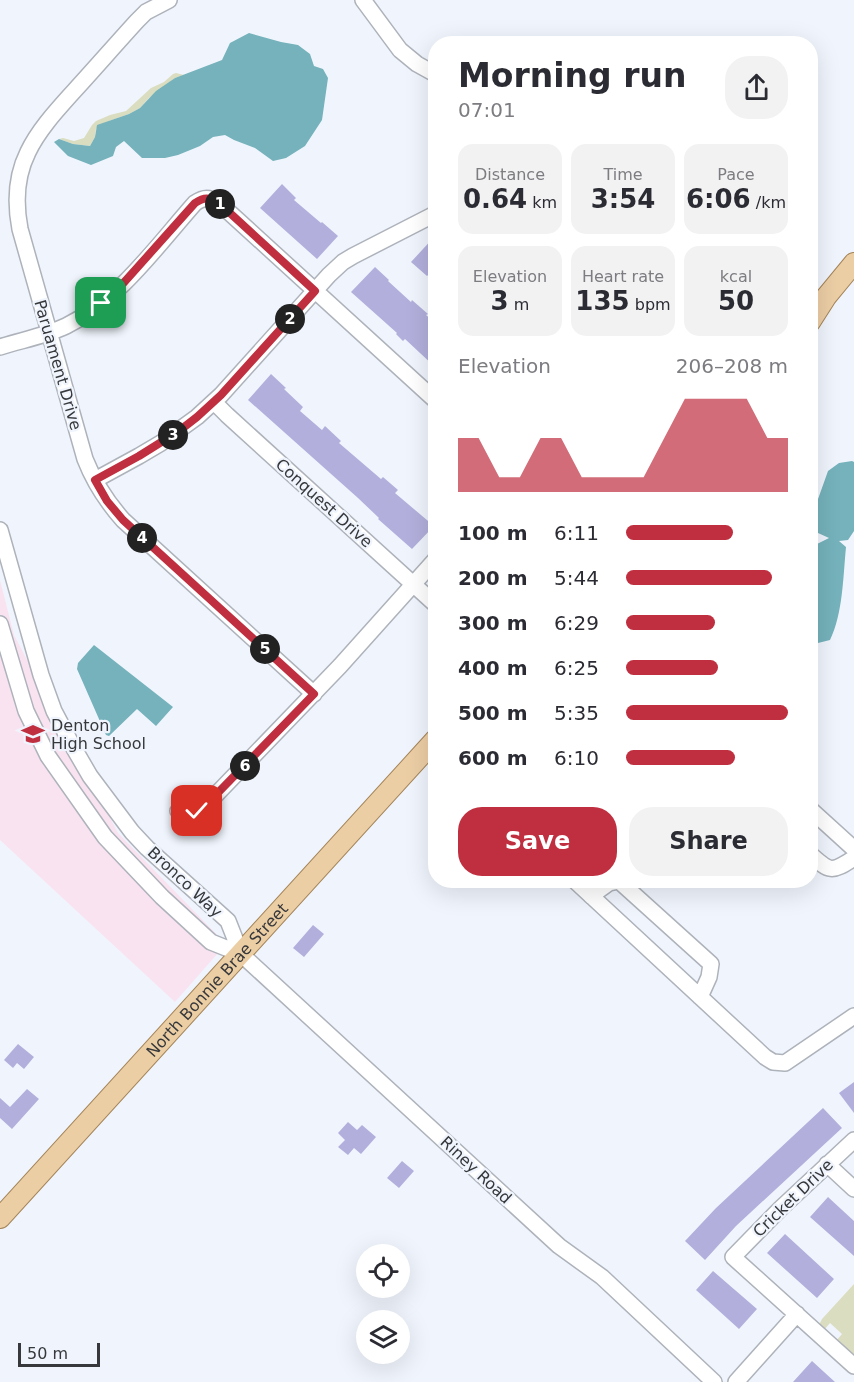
<!DOCTYPE html>
<meta charset="utf-8">
<style>
:root{--surface:#fff;--page:#f2f2f3;--text:#2b2b33;--muted:#7c7c81;--accent:#bf2f3f}
body{margin:0;font-family:"DejaVu Sans",sans-serif;background:var(--page);color:var(--text);height:100vh;display:flex;flex-direction:column;font-size:22px;white-space:nowrap}
*{box-sizing:border-box;margin:0}
p{font-size:20px;color:var(--muted)}
.icon{flex:none;width:33px;height:33px;fill:none;stroke:currentColor;stroke-width:2;stroke-linecap:round;stroke-linejoin:round}
.map{position:relative;flex:1;overflow:hidden}
.panel{position:absolute;left:428px;top:36px;width:390px;height:852px;display:flex;flex-direction:column;background:var(--surface);border-radius:24px;box-shadow:0 6px 24px #0002}
.panel>*{flex:none}
.controls{position:absolute;left:356px;top:1244px;display:grid;gap:12px}
.controls a{display:grid;place-items:center;width:54px;height:54px;border-radius:50%;background:var(--surface);box-shadow:0 6px 24px #0002;font-size:30px}
.scale{position:absolute;left:18px;bottom:15px;width:82px;box-sizing:border-box;padding-left:6px;border:3px solid #36383b;border-top:0;font-size:16px;line-height:21px;white-space:nowrap;color:#36383b;-webkit-text-stroke:4px #f0f5fd;paint-order:stroke}
.pin{position:absolute;display:grid;place-items:center;width:51px;height:51px;color:#fff;margin:-26px;border-radius:12px;box-shadow:0 3px 9px #0006}
.km{position:absolute;width:30px;height:30px;margin:-15px;border-radius:50%;background:#222;color:#fff;font-size:16px;line-height:30px;text-align:center}
.round{display:grid;place-items:center;flex:none;width:63px;height:63px;border-radius:24px;background:var(--page)}
.headline{display:flex;align-items:center;justify-content:space-between;height:102px;padding:0 30px}
h1{font-size:33px;font-weight:700;line-height:45px}
.metrics{display:grid;grid-template-columns:repeat(3,1fr);gap:9px;height:102px;padding:6px 30px}
.metrics div{display:grid;align-content:center;border-radius:15px;background:var(--page);text-align:center}
.metrics b{font-size:26px;font-weight:700}
.metrics small{font-size:16px;font-weight:400}
.metrics p{font-size:16px}
.chart{height:168px;padding:12px 30px}
.chart p{display:flex;justify-content:space-between}
.chart svg{width:100%;height:108px;margin-top:6px;fill:var(--accent);opacity:.7}
.action{display:flex;gap:12px;margin-top:auto;padding:12px 30px}
.action a{flex:1;height:69px;border-radius:24px;background:var(--accent);color:#fff;font-size:24px;font-weight:700;line-height:69px;text-align:center}
.action a+a{background:var(--page);color:var(--text)}
ul{padding:0 30px;list-style:none;font-size:20px}
li{display:grid;grid-template-columns:96px 72px 1fr;align-items:center;height:45px}
li i{height:15px;border-radius:8px;background:var(--accent)}
.map>svg:first-child{display:block}
.education{fill:#fae3f1}
.green{fill:#daddbf}
.water{fill:#75b2bb}
.building{fill:#b2afdc}
.lines{fill:none;stroke-linecap:round;stroke-linejoin:round}
.minor-casing{stroke:#aeb3bb;stroke-width:18}
.major-casing{stroke:#a48459;stroke-width:22}
.minor{stroke:#fff;stroke-width:15}
.major{stroke:#eccea5;stroke-width:20}
.route-casing{stroke:#fff;stroke-width:12}
.route{stroke:#bf2f3f;stroke-width:8}
.labels{text-anchor:middle;dominant-baseline:central;stroke-width:4.5;stroke-linejoin:round;paint-order:stroke}
.street-label{font-size:16px;fill:#36383b;stroke:#f0f5fd}
.poi-label{font-size:16px;fill:#36383b;stroke:#f0f5fd;text-anchor:start}
</style>
<div class="map">
<svg width="854" height="1382" viewBox="0 0 854 1382">
<rect width="100%" height="100%" fill="#f0f5fd"/>
<path class="education" d="M0 580 14 635 118 833 226 944 175 1002 0 840Z"/>
<path class="green" d="M176 73 184 75 175 78 149 98 140 108 129 114 109 121 96 129 95 137 90 146 73 144 59 139 63 138 74 141 84 138 92 125 96 121 110 115 126 111 151 88 164 82 173 74Z
M854 1284V1357L836 1341 842 1334 830 1323 824 1330 819 1325 822 1319Z"/>
<path class="water" d="M249 33 281 42 298 45 310 54 314 66 323 69 328 78 322 120 305 146 286 158 273 161 255 148 234 140 225 135 213 137 200 146 178 155 165 158H142L124 141 116 147 113 156 91 165 68 156 54 142 59 139 73 144 90 146 95 137 97 125 129 114 140 108 156 91 175 78 222 60 230 43Z
M852 461 854 462V531L848 540 839 541 846 547C843 577 843 613 830 640L810 645V550L817 544 829 538 818 533 812 516 828 471 839 463Z
M94 645 173 707 156 726 137 709 109 736 106 735 77 669 78 663Z"/>
<path class="building" d="M282 184 296 198 294 200 321 223 322 222 338 236 317 259 260 208Z
M435 236V277L430 273 427 276 411 262Z
M375 267 389 280 388 281 411 302 412 300 428 314 426 315 435 323V367L405 339 403 341 396 334 397 333 351 292Z
M271 374 286 388 284 389 303 407 300 411 322 430 325 426 341 441 339 443 381 479 383 477 398 490 395 493 434 526 412 549 378 519 379 518 358 498 248 400Z
M313 925 324 934 304 957 293 948Z
M18 1044 34 1057 24 1069 17 1063 13 1068 4 1060Z
M854 1082V1113L839 1093Z
M27 1089 39 1099 12 1129 0 1118V1098L10 1107Z
M823 1108 842 1128 736 1226 705 1260 685 1241 716 1208Z
M348 1122 357 1130 362 1125 376 1137 361 1154 354 1148 348 1155 338 1147 345 1140 338 1133Z
M402 1161 414 1171 399 1188 387 1178Z
M828 1197 854 1221V1256L810 1217Z
M785 1234 834 1279 817 1298 767 1253Z
M713 1271 757 1309 739 1329 696 1290Z
M812 1361 835 1382H793Z"/>
<g class="lines">
<g class="minor-casing">
<path id="minor" d="M169 0 146 12 137 21C116 44 96 67 75 90 58 109 39 129 28 152 16 176 15 203 20 229L85 459C94 482 107 502 123 520L314 694
M363 0 400 50 417 64 435 74
M0 347C22 340 45 336 66 326 119 300 156 247 195 203 204 197 209 197 219 203L435 400
M214 402 227 415 435 604
M95 480 139 456 161 443 197 417 221 395 329 275 343 262 353 256 435 214
M0 530 41 675 54 711 72 745 90 776 132 832 147 848 228 921 241 954
M0 624 26 711 48 756 105 837 162 897 211 942 241 954 559 1246 602 1277 714 1382
M810 809 854 849
M178 811C189 811 198 812 207 804L340 666 435 560
M810 854C830 872 831 873 854 858
M574 880 765 1057 773 1062 785 1063 854 1016
M591 896 609 883 619 881 711 964 709 977 700 997
M854 1140 780 1209 733 1257 854 1366
M827 1164 854 1189
M736 1382 797 1314"/>
</g>
<g class="major-casing">
<g id="major">
<path d="M810 322 826 297 854 263"/>
<path id="s1" d="M0 1218 435 740"/>
</g>
</g>
<use href="#minor" class="minor"/>
<use href="#major" class="major"/>
</g>
<g class="lines">
<g class="route-casing">
<path id="route" d="M101 303 119 288 195 203C204 197 209 197 219 203L315 291 221 395 197 417 179 431 139 456 95 480 107 501 123 520 314 694 207 804 202 809 197 811"/>
</g>
<use href="#route" class="route"/>
</g>
<defs>
<g id="school-bare" transform="scale(1.8)"><path d="M0-5L7-2L0 1L-7-2ZM-4 1L0 2.5L4 1V4Q0 6-4 4Z" fill="#bf2f3f" stroke="#f0f5fd" stroke-width="2.5" paint-order="stroke"/></g>
</defs>
<g fill-rule="evenodd">
<use href="#school-bare" x="33" y="734"/>
</g>
<g class="labels">
<g class="street-label">
<text transform="translate(58 365) rotate(74)">Paruament Drive</text>
<text transform="translate(324 503) rotate(42)">Conquest Drive</text>
<text transform="translate(185 882) rotate(43)">Bronco Way</text>
<text stroke="none"><textPath href="#s1" startOffset="322">North Bonnie Brae Street</textPath></text>
<text transform="translate(476 1170) rotate(43)">Riney Road</text>
<text transform="translate(793 1198) rotate(-44)">Cricket Drive</text>
</g>
<g class="poi-label">
<text x="51" y="725">Denton<tspan x="51" dy="18">High School</tspan></text>
</g>
</g>
</svg>
<div class="controls">
<a><svg class="icon" aria-label="locate" viewBox="0 0 24 24"><circle cx="12" cy="12" r="6"/><path d="M12 2v4M12 18v4M2 12h4M18 12h4"/></svg></a>
<a><svg class="icon" aria-label="layers" viewBox="0 0 24 24"><path d="M12 4l9 5-9 5-9-5zM3 14l9 5 9-5"/></svg></a>
</div>
<div class="scale">50 m</div>
<div class="pin" style="left:101px;top:303px;background:#1e9e55"><svg class="icon" aria-label="arrive" viewBox="0 0 24 24"><path d="M6 21V4h12l-3 4 3 4H6"/></svg></div>
<div class="pin" style="left:197px;top:811px;background:#d93025"><svg class="icon" aria-label="check" viewBox="0 0 24 24"><path d="M5 12l5 5 9-10"/></svg></div>
<b class="km" style="left:220px;top:204px">1</b>
<b class="km" style="left:290px;top:319px">2</b>
<b class="km" style="left:173px;top:435px">3</b>
<b class="km" style="left:142px;top:538px">4</b>
<b class="km" style="left:265px;top:649px">5</b>
<b class="km" style="left:245px;top:766px">6</b>
<section class="panel">
<div class="headline"><div><h1>Morning run</h1><p>07:01</p></div><a class="round"><svg class="icon" aria-label="share" viewBox="0 0 24 24"><path d="M12 15V3M7 8l5-5 5 5M5 13v7h14v-7"/></svg></a></div>
<div class="metrics">
<div><p>Distance</p><b>0.64<small> km</small></b></div>
<div><p>Time</p><b>3:54</b></div>
<div><p>Pace</p><b>6:06<small> /km</small></b></div>
</div>
<div class="metrics">
<div><p>Elevation</p><b>3<small> m</small></b></div>
<div><p>Heart rate</p><b>135<small> bpm</small></b></div>
<div><p>kcal</p><b>50</b></div>
</div>
<div class="chart"><p><span>Elevation</span>206–208 m</p>
<svg viewBox="0 0 160 44" preserveAspectRatio="none"><path d="M0 44V22L10 22L20 38L30 38L40 22L50 22L60 38L70 38L80 38L90 38L100 22L110 6L120 6L130 6L140 6L150 22L160 22V44z"/></svg>
</div>
<ul>
<li><b>100 m</b>6:11<i style="width:66%"></i></li>
<li><b>200 m</b>5:44<i style="width:90%"></i></li>
<li><b>300 m</b>6:29<i style="width:55%"></i></li>
<li><b>400 m</b>6:25<i style="width:57%"></i></li>
<li><b>500 m</b>5:35<i style="width:100%"></i></li>
<li><b>600 m</b>6:10<i style="width:67%"></i></li>
</ul>
<div class="action"><a>Save</a><a>Share</a></div>
</section>
</div>
